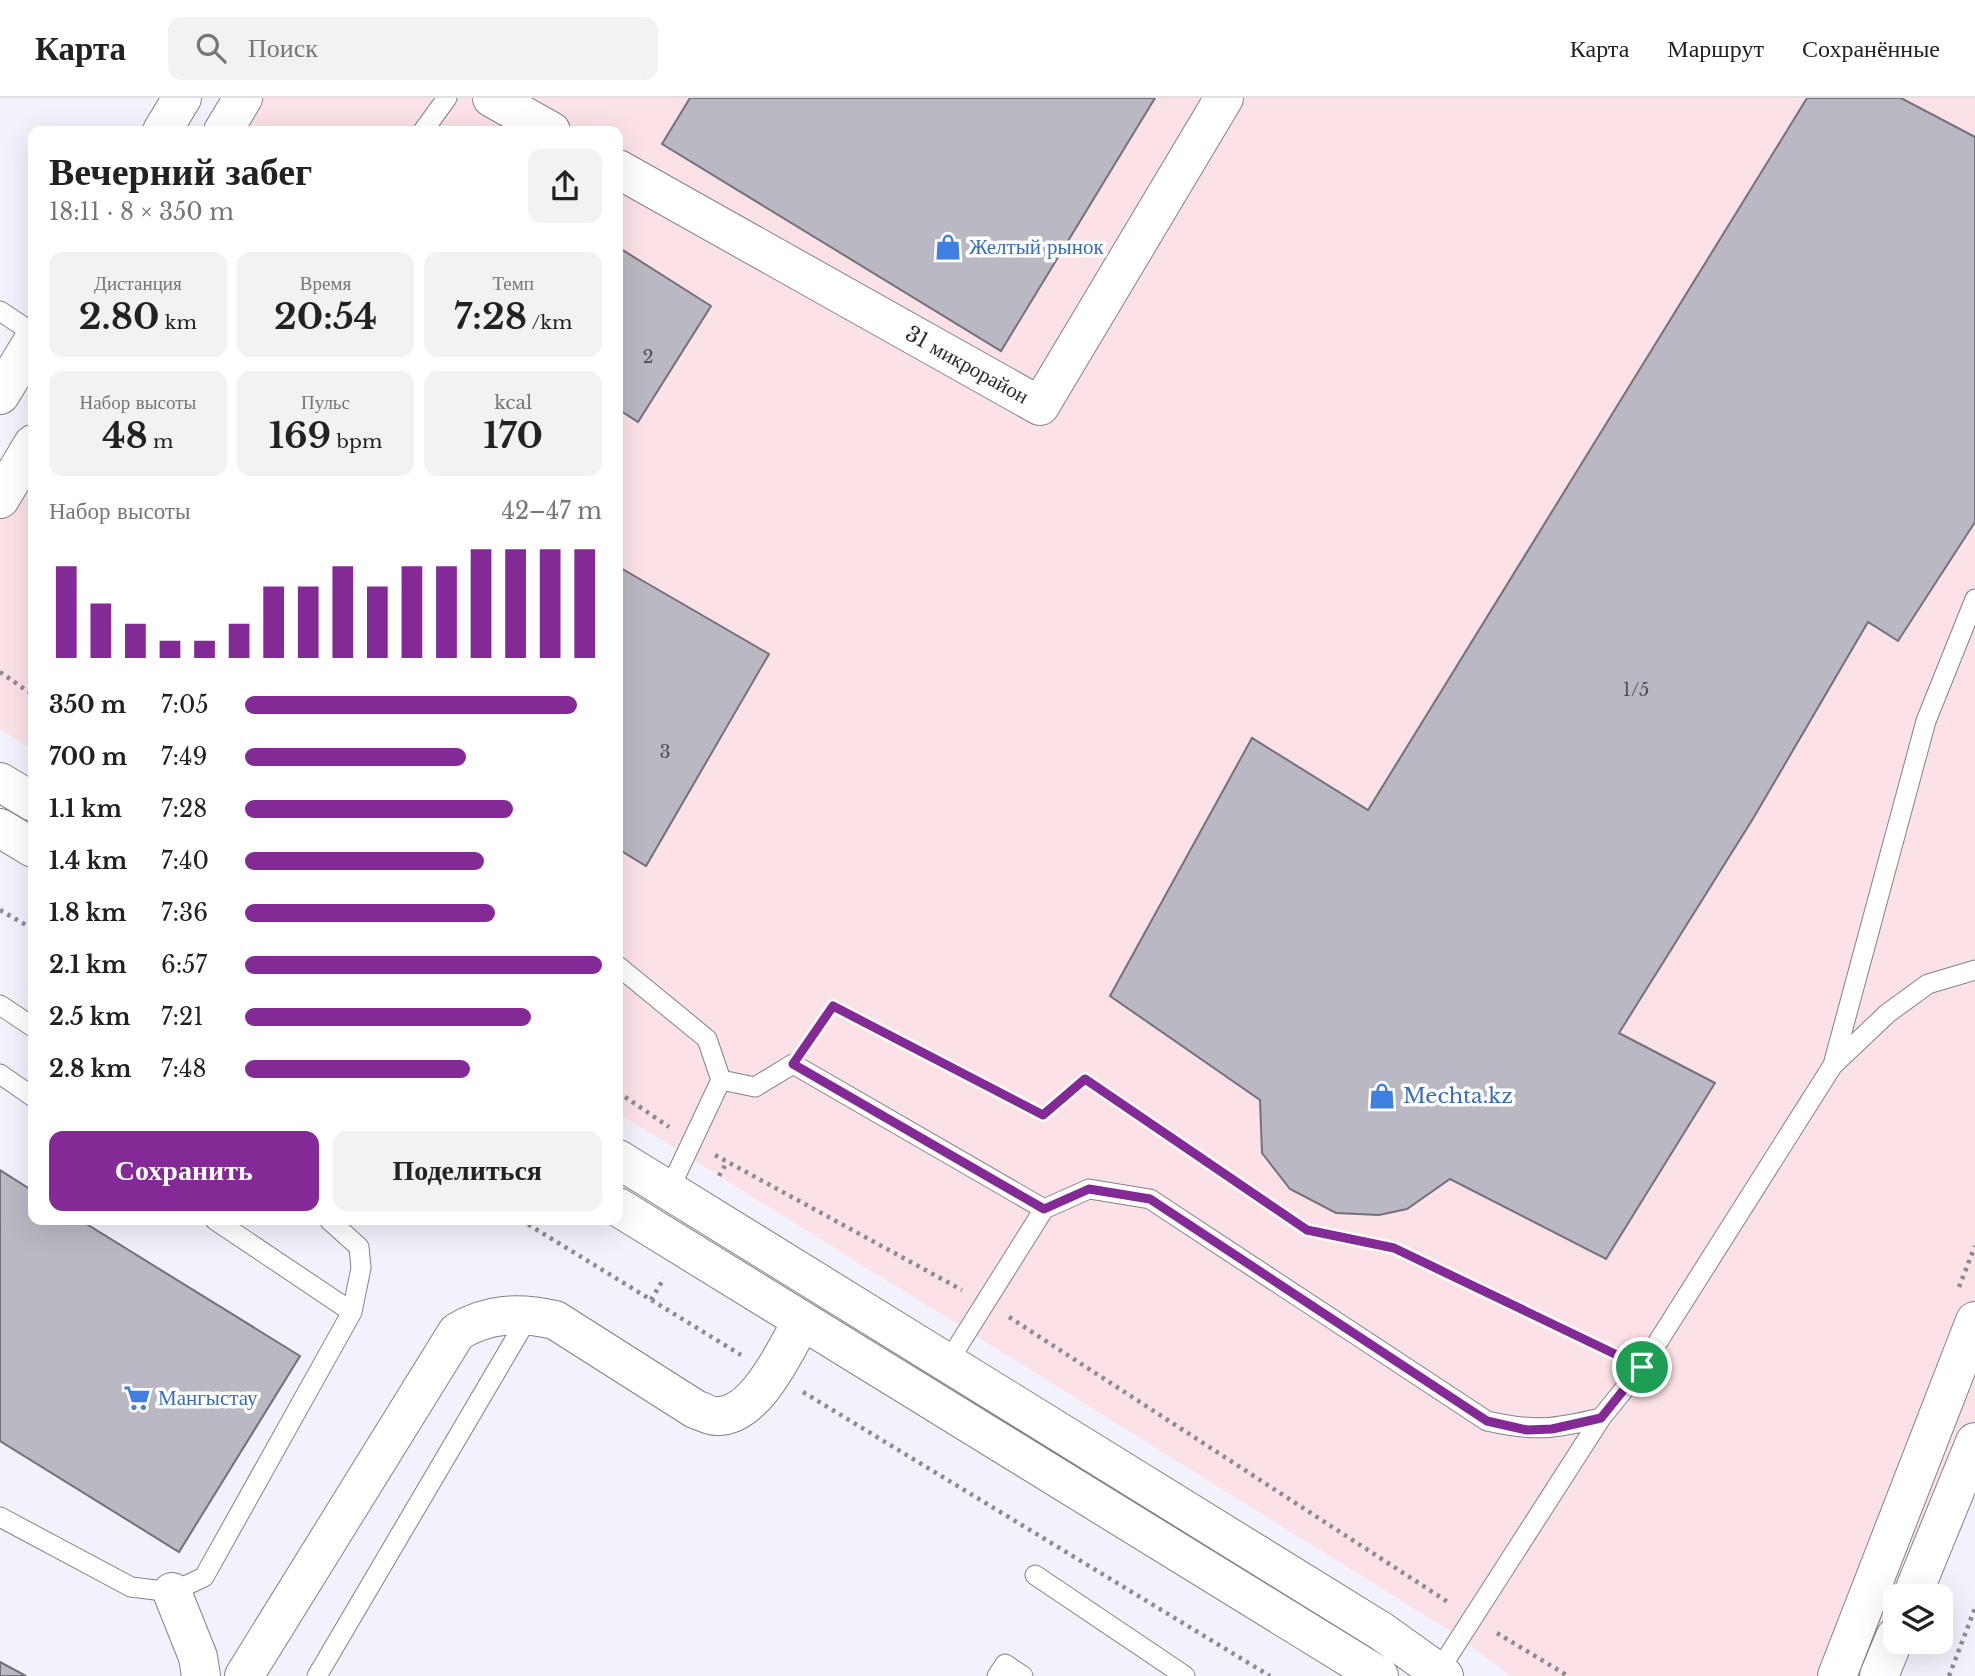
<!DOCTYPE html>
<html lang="ru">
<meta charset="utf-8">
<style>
:root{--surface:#fff;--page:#f2f2f2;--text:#222;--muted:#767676;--line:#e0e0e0;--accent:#842a96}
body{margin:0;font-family:"Libre Baskerville",serif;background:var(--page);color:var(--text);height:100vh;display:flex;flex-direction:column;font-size:26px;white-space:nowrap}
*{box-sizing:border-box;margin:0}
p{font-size:23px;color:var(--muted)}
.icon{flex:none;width:38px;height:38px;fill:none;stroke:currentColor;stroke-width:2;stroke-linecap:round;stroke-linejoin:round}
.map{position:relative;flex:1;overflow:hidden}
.details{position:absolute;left:28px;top:28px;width:595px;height:1099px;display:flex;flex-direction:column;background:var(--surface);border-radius:14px;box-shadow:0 7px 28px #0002}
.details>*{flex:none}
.controls{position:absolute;left:1883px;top:1486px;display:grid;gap:14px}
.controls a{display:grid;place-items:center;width:70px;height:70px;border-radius:14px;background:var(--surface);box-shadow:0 7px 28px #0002;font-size:35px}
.pin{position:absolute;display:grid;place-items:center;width:60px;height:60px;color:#fff;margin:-30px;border:4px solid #fff;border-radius:50%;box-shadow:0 2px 7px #0007}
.round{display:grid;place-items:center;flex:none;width:74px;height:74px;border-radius:14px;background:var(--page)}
.head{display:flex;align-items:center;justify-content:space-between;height:119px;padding:0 21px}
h1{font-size:38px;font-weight:700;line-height:52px}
.figures{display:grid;grid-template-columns:repeat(3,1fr);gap:10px;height:119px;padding:7px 21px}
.figures div{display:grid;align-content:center;border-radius:14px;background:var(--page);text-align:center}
.figures b{font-size:35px;font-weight:700}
.figures small{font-size:19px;font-weight:400}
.figures p{font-size:19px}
.chart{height:196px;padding:14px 21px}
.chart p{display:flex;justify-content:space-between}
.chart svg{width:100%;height:126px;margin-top:7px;stroke:var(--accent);stroke-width:6}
.cta{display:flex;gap:14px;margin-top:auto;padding:14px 21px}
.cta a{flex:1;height:80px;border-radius:14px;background:var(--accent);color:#fff;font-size:28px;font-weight:700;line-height:80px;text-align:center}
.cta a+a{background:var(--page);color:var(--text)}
ul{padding:0 21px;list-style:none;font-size:23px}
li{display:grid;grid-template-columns:112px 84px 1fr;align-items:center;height:52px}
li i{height:18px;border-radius:9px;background:var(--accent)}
header{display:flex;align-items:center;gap:42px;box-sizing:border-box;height:98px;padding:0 35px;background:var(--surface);border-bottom:2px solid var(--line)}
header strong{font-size:33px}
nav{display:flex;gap:38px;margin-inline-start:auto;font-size:24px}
.search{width:490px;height:63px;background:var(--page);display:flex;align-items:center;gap:18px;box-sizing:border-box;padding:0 24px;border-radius:14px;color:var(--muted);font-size:26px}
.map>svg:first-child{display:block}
.commercial{fill:#fce1e7}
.building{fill:#bab9c3;stroke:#72727b;stroke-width:2}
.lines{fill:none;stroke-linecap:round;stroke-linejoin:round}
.service-casing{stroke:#82818a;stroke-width:21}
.minor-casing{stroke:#82818a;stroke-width:40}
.tertiary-casing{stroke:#82818a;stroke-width:40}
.secondary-casing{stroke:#82818a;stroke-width:40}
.path{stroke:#8b8b91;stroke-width:4.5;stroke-dasharray:3.5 5;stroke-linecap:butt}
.service{stroke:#fff;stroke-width:19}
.minor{stroke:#fff;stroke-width:38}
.tertiary{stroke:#fff;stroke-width:38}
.secondary{stroke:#fff;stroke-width:38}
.route-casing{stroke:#fff;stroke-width:14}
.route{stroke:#842a96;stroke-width:9}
.labels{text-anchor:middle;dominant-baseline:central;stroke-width:7;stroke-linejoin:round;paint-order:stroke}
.number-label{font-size:18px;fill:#504f54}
.shop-label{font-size:21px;fill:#366cbe;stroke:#fff;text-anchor:start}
.street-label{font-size:21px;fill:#2c2c2f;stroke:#fff}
</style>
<header>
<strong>Карта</strong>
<div class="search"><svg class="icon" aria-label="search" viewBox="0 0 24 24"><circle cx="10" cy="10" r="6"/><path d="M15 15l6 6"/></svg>Поиск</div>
<nav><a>Карта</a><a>Маршрут</a><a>Сохранённые</a></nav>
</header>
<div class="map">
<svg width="1975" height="1578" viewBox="0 0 1975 1578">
<rect width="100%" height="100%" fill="#f2f2fc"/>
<path class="commercial" d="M251 0H1975V1372L1895 1498V1544L1888 1578H1511L1450 1533 618 1015V33H231Z
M33 352V652L0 631V406Z"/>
<path class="building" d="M690 0H1155L1001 253 662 46Z
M1807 0H1901L1975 39V424L1898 543 1868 524 1754 719 1619 935 1715 985 1606 1161 1450 1081 1407 1111 1379 1117 1336 1115 1290 1091 1262 1055 1260 1002 1110 898 1252 640 1368 712Z
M618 149 711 208 638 324 618 311Z
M619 469 769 556 646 768 618 751Z
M0 1072 33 1093V1122H80L300 1258 179 1454 0 1343Z
M0 1564 26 1578H0Z"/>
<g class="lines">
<g class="service-casing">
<path id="service" d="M423 33 447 0
M0 213 33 235
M618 868 707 941 721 982 669 1092
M0 907 33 929
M1833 967 1926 623 1975 501
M0 976 33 999
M721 982 755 989 793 966 1044 1111
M215 1122 352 1214
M948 1264 1044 1111 1089 1091 1150 1101 1487 1323C1536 1334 1553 1331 1601 1320
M0 1419 131 1489 172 1494 204 1479 352 1214 361 1170 359 1149 329 1122
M1035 1477 1185 1578
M1438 1574 1601 1320 1642 1269 1833 967 1888 915 1928 886 1975 872
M317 1578 530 1216
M997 1578 1005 1566 1023 1578"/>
</g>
<g class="minor-casing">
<path id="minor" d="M492 0 551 33
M618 71 1040 308 1224 0
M172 1494 198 1559 201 1578
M244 1578 457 1234C488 1215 519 1214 555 1222L695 1311C701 1313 710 1318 716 1318 756 1320 785 1252 802 1223"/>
</g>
<g class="tertiary-casing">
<path id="tertiary" d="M1912 1498 1975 1344
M1837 1578 1975 1223
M1879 1578 1895 1539"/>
</g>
<g class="secondary-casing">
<path id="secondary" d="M162 33 182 0
M223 33 243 0
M0 297 33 243
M0 401 33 346
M0 684 33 704
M0 730 33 750
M618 1061 1381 1533 1444 1578
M618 1109 1379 1578"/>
</g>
<path class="path" d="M0 574 33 597
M0 812 33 831
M808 944 833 907 1043 1017 1085 981 1307 1132 1394 1150 1616 1256
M618 994 669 1029
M715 1057 962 1192
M719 1078 727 1064
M521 1122 741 1257
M1959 1189 1975 1148
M651 1202 664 1180
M1009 1219 1451 1506
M803 1294 1270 1578
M1497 1535 1568 1578
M1949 1578 1975 1510"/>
<use href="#service" class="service"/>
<use href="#minor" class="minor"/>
<use href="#tertiary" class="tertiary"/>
<use href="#secondary" class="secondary"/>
</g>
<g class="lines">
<g class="route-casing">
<path id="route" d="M833 908 1043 1017 1085 981 1307 1132 1394 1150 1642 1269 1601 1320 1552 1331 1527 1332 1487 1323 1150 1101 1089 1091 1044 1111 793 966Z"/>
</g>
<use href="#route" class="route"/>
</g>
<defs>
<g id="shop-bare" transform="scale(2.1)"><path d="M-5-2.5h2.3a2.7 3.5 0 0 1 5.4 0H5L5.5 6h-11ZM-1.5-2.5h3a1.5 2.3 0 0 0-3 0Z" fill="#3f7fe0" stroke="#fff" stroke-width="2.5" paint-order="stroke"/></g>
<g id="supermarket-bare" transform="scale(2.1)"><path d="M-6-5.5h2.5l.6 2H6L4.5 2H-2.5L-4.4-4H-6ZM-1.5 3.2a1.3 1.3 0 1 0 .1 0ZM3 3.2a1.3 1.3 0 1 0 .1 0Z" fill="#3f7fe0" stroke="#fff" stroke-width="2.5" paint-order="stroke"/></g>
</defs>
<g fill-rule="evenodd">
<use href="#shop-bare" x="948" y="149"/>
<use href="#shop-bare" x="1382" y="998"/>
<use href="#supermarket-bare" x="137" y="1300"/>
</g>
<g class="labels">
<g class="number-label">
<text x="648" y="259">2</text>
<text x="1636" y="592">1/5</text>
<text x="665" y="654">3</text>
</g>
<g class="shop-label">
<text x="969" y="149">Желтый рынок</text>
<text x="1403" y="998">Mechta.kz</text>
<text x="158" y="1300">Мангыстау</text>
</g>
<g class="street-label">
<text transform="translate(967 267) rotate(29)">31 микрорайон</text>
</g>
</g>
</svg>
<div class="controls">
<a><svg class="icon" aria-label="layers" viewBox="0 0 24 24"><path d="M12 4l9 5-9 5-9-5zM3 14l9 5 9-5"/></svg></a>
</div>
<div class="pin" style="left:1642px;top:1269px;background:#1e9e55"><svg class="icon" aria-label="arrive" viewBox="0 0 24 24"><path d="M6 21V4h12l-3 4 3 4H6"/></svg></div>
<section class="details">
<div class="head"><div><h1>Вечерний забег</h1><p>18:11 · 8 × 350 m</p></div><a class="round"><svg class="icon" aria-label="share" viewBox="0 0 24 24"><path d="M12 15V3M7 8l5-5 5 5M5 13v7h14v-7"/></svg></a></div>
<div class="figures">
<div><p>Дистанция</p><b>2.80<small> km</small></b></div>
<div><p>Время</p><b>20:54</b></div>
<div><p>Темп</p><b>7:28<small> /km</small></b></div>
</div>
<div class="figures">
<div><p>Набор высоты</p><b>48<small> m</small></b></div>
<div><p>Пульс</p><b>169<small> bpm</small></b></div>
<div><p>kcal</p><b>170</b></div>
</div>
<div class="chart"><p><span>Набор высоты</span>42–47 m</p>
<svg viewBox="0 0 160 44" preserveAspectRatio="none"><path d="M5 44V12M15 44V25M25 44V32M35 44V38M45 44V38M55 44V32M65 44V19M75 44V19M85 44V12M95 44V19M105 44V12M115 44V12M125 44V6M135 44V6M145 44V6M155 44V6"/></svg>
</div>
<ul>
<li><b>350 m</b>7:05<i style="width:93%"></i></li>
<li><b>700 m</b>7:49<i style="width:62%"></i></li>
<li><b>1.1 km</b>7:28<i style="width:75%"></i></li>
<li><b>1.4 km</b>7:40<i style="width:67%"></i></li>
<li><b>1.8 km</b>7:36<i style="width:70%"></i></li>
<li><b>2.1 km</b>6:57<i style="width:100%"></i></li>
<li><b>2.5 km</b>7:21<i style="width:80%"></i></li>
<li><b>2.8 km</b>7:48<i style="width:63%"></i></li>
</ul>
<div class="cta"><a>Сохранить</a><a>Поделиться</a></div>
</section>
</div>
